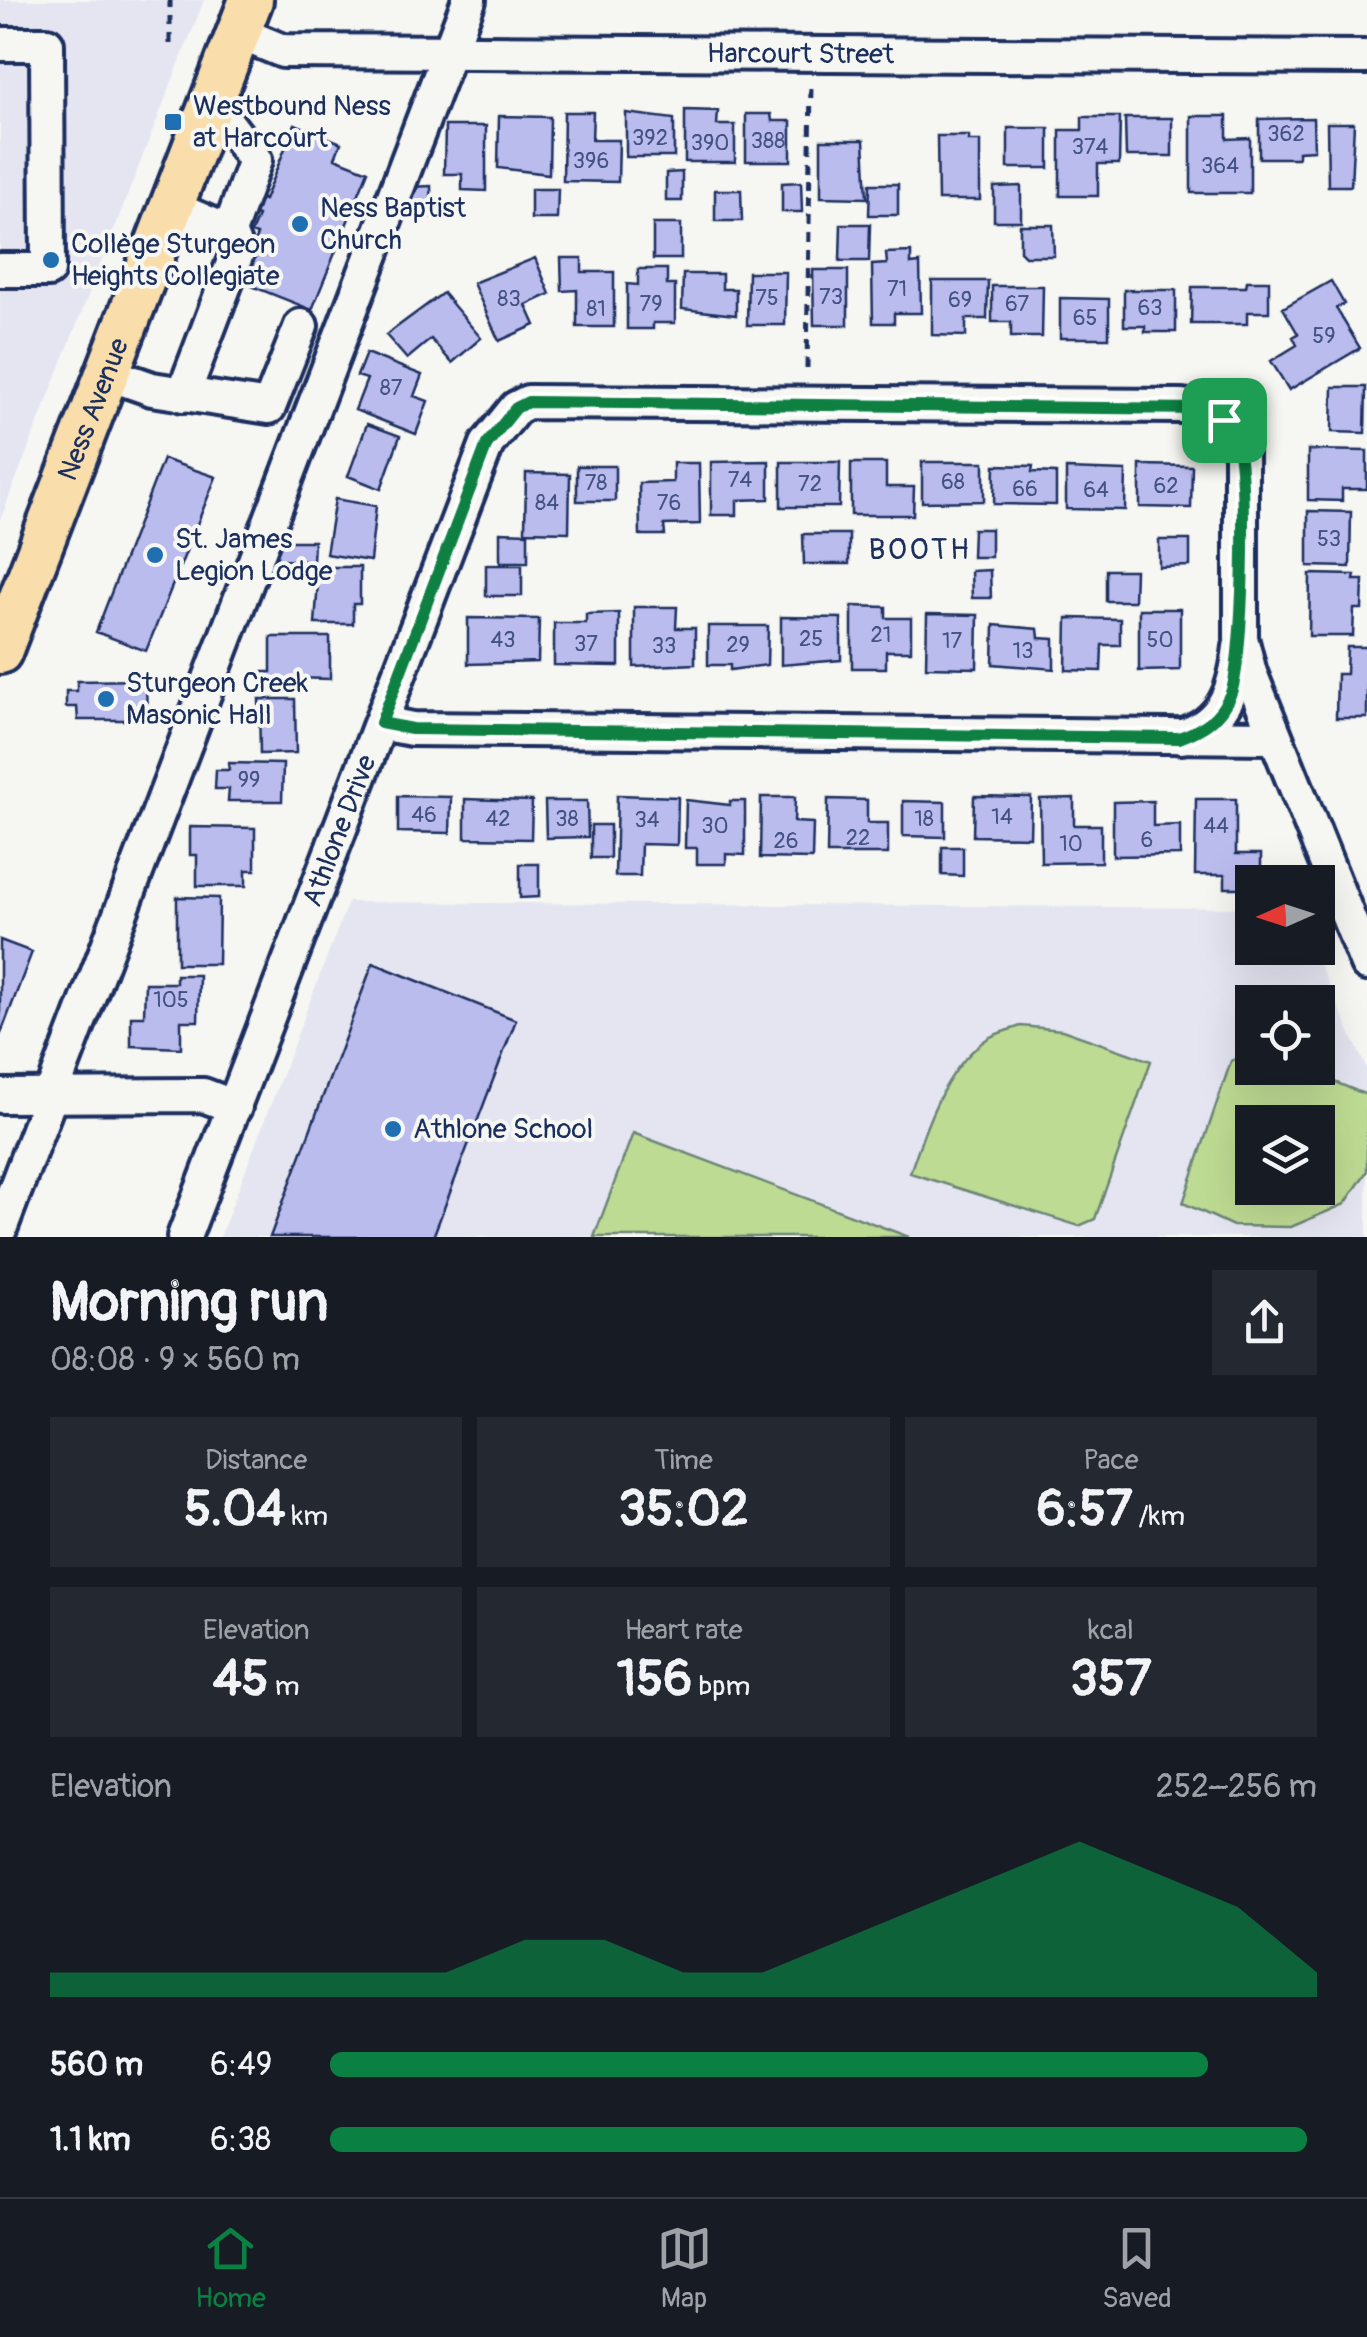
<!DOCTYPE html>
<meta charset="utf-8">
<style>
:root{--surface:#171b24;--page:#242831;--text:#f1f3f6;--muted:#9ea1a6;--line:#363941;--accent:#0b8043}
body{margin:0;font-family:Pangolin,sans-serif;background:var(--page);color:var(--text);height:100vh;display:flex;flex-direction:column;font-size:38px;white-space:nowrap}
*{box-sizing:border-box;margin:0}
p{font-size:32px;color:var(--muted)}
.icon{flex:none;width:55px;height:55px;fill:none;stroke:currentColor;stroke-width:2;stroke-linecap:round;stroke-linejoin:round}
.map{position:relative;height:1237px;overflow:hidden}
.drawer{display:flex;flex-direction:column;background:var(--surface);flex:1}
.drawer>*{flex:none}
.needle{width:65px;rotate:267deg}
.tools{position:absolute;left:1235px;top:865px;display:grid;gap:20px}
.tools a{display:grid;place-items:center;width:100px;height:100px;border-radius:0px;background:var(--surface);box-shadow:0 10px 40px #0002;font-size:50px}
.pin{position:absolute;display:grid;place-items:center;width:85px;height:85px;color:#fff;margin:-42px;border-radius:20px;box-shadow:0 5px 15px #0006}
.round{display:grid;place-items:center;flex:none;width:105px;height:105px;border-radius:0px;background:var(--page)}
.headline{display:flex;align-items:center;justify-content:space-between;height:170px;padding:0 50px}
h1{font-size:55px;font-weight:700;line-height:75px}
.figures{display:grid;grid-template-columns:repeat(3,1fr);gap:15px;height:170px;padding:10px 50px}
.figures div{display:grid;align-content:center;border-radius:0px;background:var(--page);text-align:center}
.figures b{font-size:50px;font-weight:700}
.figures small{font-size:28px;font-weight:400}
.figures p{font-size:28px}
.chart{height:280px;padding:20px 50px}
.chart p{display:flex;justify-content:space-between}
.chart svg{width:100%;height:180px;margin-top:10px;fill:var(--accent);opacity:.7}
ul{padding:0 50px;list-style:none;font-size:32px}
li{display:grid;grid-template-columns:160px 120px 1fr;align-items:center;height:75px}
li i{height:25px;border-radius:12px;background:var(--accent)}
.tabs{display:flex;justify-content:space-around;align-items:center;height:140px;border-top:2px solid var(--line);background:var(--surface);font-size:28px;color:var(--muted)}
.tabs a{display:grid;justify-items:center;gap:5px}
.tabs .current{color:var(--accent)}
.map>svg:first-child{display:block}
.built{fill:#e4e5f1;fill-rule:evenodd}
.green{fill:#bedb93;stroke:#6c8578;stroke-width:2.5;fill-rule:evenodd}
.building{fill:#bbbcee;stroke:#1b2f5e;stroke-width:2.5}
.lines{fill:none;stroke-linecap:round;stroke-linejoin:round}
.minor-casing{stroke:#1b2f5e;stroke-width:40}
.major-casing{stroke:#1b2f5e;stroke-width:50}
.path{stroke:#1b2f5e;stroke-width:5;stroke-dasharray:10 8;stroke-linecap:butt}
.minor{stroke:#f6f6f2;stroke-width:32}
.major{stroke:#f9deab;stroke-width:42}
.route-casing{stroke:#fff;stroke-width:20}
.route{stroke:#0b8043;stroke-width:12}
.poi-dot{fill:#1f6fb2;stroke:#f6f6f2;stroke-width:4}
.labels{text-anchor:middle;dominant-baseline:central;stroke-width:8;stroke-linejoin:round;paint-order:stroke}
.number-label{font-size:22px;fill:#435282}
.street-label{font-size:28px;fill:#1b2f5e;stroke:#f6f6f2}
.poi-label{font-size:28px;fill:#1b2f5e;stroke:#f6f6f2;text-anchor:start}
.neighbourhood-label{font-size:30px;letter-spacing:2.5px;fill:#1b2f5e;stroke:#f6f6f2}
</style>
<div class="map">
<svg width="1367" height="1237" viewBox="0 0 1367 1237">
<rect width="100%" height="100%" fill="#f6f6f2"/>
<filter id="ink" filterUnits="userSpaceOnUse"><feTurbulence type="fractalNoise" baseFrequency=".01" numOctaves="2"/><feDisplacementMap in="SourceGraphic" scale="20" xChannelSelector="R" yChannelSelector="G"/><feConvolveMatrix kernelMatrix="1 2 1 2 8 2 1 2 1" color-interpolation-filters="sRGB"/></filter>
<g filter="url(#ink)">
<path class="built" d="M0 0H204L0 520Z
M348 902 1252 908V948H1312L1367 1070V1237H220ZM1252 1002H1318V1068H1252ZM1252 1122H1318V1188H1252Z"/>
<path class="green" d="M1021 1026 1062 1030 1151 1061 1095 1219 1079 1226 910 1173C925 1128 944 1071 984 1041 993 1033 1010 1030 1021 1026Z
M1252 1051V1068H1300L1367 1095V1171L1345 1204 1291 1227 1233 1226 1183 1203 1231 1061ZM1318 1122V1188H1252V1122Z
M633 1133 909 1237H594Z"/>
<path class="building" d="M685 110 718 111 717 125H735V162H685Z
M564 112H593L592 140H619L618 182 563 181Z
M626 113 674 119V157H626Z
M746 114H771L772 121H791V161H746Z
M499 116 550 117 549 174 498 168Z
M1191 116H1227V139L1250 138V193H1191Z
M1082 117H1120L1119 164H1098V196H1060V130H1082Z
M1125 118H1172V156H1126Z
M1313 118 1314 150 1298 151V158H1259V119Z
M1327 123H1354L1351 186H1328Z
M295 124 341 143 335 158 368 171 312 310 239 281 257 235 251 233 258 216 245 211 252 195 264 200Z
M445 126H486V191L462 190V174H444Z
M1008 128H1049V168H1008Z
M937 136H969V141H980V200H938Z
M821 140H864L867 198 821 197Z
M682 172V201H666V173Z
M801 182 802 212H782V183Z
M870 184H898V215H869Z
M431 186 432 217H411L410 187Z
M1021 186V221H994V187Z
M531 189H558L557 219H531Z
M715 190H741L742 221H715Z
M653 224H681V259H653Z
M841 224H870L869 261H840Z
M1020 225H1053L1054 256H1025L1020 251Z
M911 252V264L920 263 921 313H894V323H873L872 265 887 264 886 253Z
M535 258 550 294 526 305 535 325 499 341 473 283Z
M561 258H582V272H614V327H577V290L562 291Z
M638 269H667V285H675V323H653V329H627V284L638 285Z
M813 270H848V325H814Z
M748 272H786L785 325H747Z
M683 274H722V289H736V315L682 309Z
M932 281H988L987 319H966V336L932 335Z
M1247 281H1269V312H1247V324H1191L1192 287H1246Z
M1331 281 1344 304 1336 308 1360 348 1289 390 1271 361 1297 345 1293 337 1298 334 1283 308Z
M992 286H1043L1042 337H1011V322H992Z
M1124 290H1176V332H1145V326H1124Z
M443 293 481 338 452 363 431 339 407 359 386 335Z
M1060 298 1109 299V338H1060Z
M366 353 422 375 414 396 428 401 416 434 355 410 367 379 357 376Z
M1333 387H1366L1365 433 1332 432Z
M367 424 400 436 381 489 348 476Z
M1308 450 1367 451V489H1342V501L1308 500Z
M163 459 216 477 146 651 96 632Z
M769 461V499L737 500V515H711V462Z
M781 462H840L839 507H781Z
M922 462H984V501L922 502Z
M673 463H699L700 524 664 525 665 535H640L639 483 673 482Z
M851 463H886V487H914L913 515H851Z
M995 465 1033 466 1032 472 1056 473V505L994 504Z
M1140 465 1192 466 1191 508 1140 507Z
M577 466H615V501H577Z
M1066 469 1126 471 1125 510 1066 509Z
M526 473 570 474 569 532 525 531Z
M335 499 376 506 370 561 326 554Z
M1308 511 1351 512 1350 567 1308 566Z
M973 529H991V557H972Z
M500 532 528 533V562H500Z
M803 534H849V564H804Z
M1159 540H1190V566L1159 567Z
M277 541H314L313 561 277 560Z
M486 565H522V596H486Z
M319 567H360V604H353V624H315Z
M990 570 991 598H972L971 571Z
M1106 570H1135L1134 601H1106Z
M1310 574 1355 575 1354 580H1363L1362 609H1354L1353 636H1309Z
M852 606 886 607V618H911V651H886V668H852Z
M634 607H677L676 628H695V664L634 667Z
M1139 609H1180V670L1139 671Z
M619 613V666L554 665V623H586V614Z
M927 614 978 615 977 668 926 667Z
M781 617 841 618V660L781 665Z
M468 618 539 619 538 662 468 664Z
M1067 618 1120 619V645H1102L1101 671 1066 670Z
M994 625 1038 629 1039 638 1054 639V669L993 664Z
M708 626H768L767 665 730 670V665H708Z
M271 637H330V679L292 678V692H261V672H271Z
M1347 647H1367V718H1336L1337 674H1346Z
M146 680 147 720H78L77 707H66V691H77V681Z
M259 699H295L296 753 260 754Z
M228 763 283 764 282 801H228L229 789H215L216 770H229Z
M617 795 678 797 677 845 641 844 640 876H615Z
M398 796 451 797 450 833 398 832Z
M974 796 1031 797 1030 837 973 836Z
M761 797H795L794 822 813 823 812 859 760 858Z
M1074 798V825H1101V862L1041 863 1040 799Z
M465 799 532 801 531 839 465 838Z
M828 799 867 800V823H888V854H827Z
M1196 799H1236V854H1261V882H1252V888H1225V875H1195Z
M686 800 730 805V801H745V855L726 854V864H697V848H685Z
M545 801H587L588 837 546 838Z
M903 801 945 802V837L903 836Z
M1153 801V826L1180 825V855L1113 856V802Z
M591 825H610V858H591Z
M190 827 255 828V870H246V886H197V855H190Z
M942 847H963V876L942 875Z
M520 864H539V897L520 898Z
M177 897 219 898 218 964H177Z
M0 940 32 952 0 1036Z
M373 963 516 1020 433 1237H270Z
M176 975H199L198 1021H181V1048L131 1046V1016H144L145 983H176Z"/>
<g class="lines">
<g class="minor-casing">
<g id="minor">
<path id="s1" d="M239 33 283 51 1367 57"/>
<path d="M0 44H47L48 270H0"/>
<path d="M211 102 255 160 229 232"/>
<path d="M171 207 229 232 237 253 183 395"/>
<path d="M106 373 152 389 269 407 301 326"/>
<path d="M381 723 412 729 1273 737"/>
<path d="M1181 737C1224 723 1235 690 1240 647"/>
<path d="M0 1096 203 1095 235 1107"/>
<path d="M0 1229 469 0"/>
<path id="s2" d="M184 1237 487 444 516 408 528 402 1182 406 1203 409 1224 420 1241 452V638L1250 673 1367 964"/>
</g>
</g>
<g class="major-casing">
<g id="major">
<path id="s3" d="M0 652 251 0"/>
</g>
</g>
<path class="path" d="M170 44V0
M807 368 811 82"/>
<use href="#minor" class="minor"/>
<use href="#major" class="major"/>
</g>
</g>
<g class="lines" filter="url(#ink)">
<g class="route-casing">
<path id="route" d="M528 402 1203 409C1218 417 1230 423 1236 440 1248 468 1244 667 1230 695 1219 719 1204 729 1179 738L412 729 381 723 487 444 516 408Z"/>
</g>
<use href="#route" class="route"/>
</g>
<g class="poi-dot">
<rect x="163" y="112" width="20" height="20" rx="5"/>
<circle cx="300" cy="224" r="10"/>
<circle cx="51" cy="260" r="10"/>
<circle cx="155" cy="555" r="10"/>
<circle cx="106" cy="699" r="10"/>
<circle cx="393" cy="1129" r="10"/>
</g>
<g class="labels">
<g class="number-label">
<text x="1286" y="134">362</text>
<text x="650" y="138">392</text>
<text x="768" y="141">388</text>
<text x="710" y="143">390</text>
<text x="1090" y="147">374</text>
<text x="591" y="161">396</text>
<text x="1220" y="166">364</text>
<text x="897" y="289">71</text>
<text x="831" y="297">73</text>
<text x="767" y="298">75</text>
<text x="509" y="299">83</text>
<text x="960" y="300">69</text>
<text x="651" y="304">79</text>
<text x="1017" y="304">67</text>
<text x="1150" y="308">63</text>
<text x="596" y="309">81</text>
<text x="1085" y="318">65</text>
<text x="1324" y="336">59</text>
<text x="391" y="388">87</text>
<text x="740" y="480">74</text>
<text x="953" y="482">68</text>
<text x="596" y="483">78</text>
<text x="810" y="484">72</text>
<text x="1166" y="486">62</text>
<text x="1025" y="489">66</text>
<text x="1096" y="490">64</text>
<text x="547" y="503">84</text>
<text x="669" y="503">76</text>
<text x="1329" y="539">53</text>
<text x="881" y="635">21</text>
<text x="811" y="639">25</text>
<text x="503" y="640">43</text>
<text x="1160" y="640">50</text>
<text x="952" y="641">17</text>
<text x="586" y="644">37</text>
<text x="738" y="645">29</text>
<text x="664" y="646">33</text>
<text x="1023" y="651">13</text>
<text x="249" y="780">99</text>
<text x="424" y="815">46</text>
<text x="1002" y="817">14</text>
<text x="498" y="819">42</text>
<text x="567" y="819">38</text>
<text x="924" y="819">18</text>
<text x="647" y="820">34</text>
<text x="715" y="826">30</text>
<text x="1216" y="826">44</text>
<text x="858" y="838">22</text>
<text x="1147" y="840">6</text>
<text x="786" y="841">26</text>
<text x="1071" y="844">10</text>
<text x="171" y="1000">105</text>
</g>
<g class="street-label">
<text stroke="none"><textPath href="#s1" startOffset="565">Harcourt Street</textPath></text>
<text stroke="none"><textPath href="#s3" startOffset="260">Ness Avenue</textPath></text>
<text stroke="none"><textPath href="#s2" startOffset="435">Athlone Drive</textPath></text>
</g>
<g class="poi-label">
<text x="193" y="106">Westbound Ness<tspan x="193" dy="32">at Harcourt</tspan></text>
<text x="320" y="208">Ness Baptist<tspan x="320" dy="32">Church</tspan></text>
<text x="71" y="244">Collège Sturgeon<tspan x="71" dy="32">Heights Collegiate</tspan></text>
<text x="175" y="539">St. James<tspan x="175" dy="32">Legion Lodge</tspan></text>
<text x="126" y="683">Sturgeon Creek<tspan x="126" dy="32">Masonic Hall</tspan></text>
<text x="413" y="1129">Athlone School</text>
</g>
<g class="neighbourhood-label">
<text x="920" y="549">BOOTH</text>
</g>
</g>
</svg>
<div class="tools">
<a><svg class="needle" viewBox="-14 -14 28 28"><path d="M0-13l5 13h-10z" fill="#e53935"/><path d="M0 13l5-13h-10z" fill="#9ea1a6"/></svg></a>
<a><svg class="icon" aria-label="locate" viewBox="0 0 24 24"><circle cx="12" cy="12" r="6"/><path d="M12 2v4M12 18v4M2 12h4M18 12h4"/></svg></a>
<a><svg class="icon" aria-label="layers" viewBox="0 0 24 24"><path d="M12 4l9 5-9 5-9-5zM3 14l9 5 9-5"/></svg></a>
</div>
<div class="pin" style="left:1224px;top:420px;background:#1e9e55"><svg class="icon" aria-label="arrive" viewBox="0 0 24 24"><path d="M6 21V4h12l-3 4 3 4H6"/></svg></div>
</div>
<section class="drawer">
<div class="headline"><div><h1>Morning run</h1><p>08:08 · 9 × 560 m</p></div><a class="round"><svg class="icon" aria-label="share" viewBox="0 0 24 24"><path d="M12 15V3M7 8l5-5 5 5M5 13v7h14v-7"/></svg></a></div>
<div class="figures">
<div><p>Distance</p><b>5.04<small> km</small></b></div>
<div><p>Time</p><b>35:02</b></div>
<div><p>Pace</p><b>6:57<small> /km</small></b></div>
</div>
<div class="figures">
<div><p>Elevation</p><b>45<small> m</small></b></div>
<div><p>Heart rate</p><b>156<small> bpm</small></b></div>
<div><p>kcal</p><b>357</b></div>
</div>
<div class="chart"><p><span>Elevation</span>252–256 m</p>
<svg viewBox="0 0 160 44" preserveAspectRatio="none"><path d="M0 44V38L10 38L20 38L30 38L40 38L50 38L60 30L70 30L80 38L90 38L100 30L110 22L120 14L130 6L140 14L150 22L160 38V44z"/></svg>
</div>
<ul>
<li><b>560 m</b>6:49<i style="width:89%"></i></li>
<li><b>1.1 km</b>6:38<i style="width:99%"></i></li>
</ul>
</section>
<nav class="tabs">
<a class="current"><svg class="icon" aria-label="home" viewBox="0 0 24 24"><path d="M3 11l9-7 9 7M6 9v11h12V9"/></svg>Home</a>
<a><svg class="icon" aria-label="map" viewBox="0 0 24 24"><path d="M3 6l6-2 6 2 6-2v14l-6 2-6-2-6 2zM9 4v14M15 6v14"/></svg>Map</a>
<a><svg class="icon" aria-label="saved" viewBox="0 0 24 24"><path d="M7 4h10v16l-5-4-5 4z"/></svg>Saved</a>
</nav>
